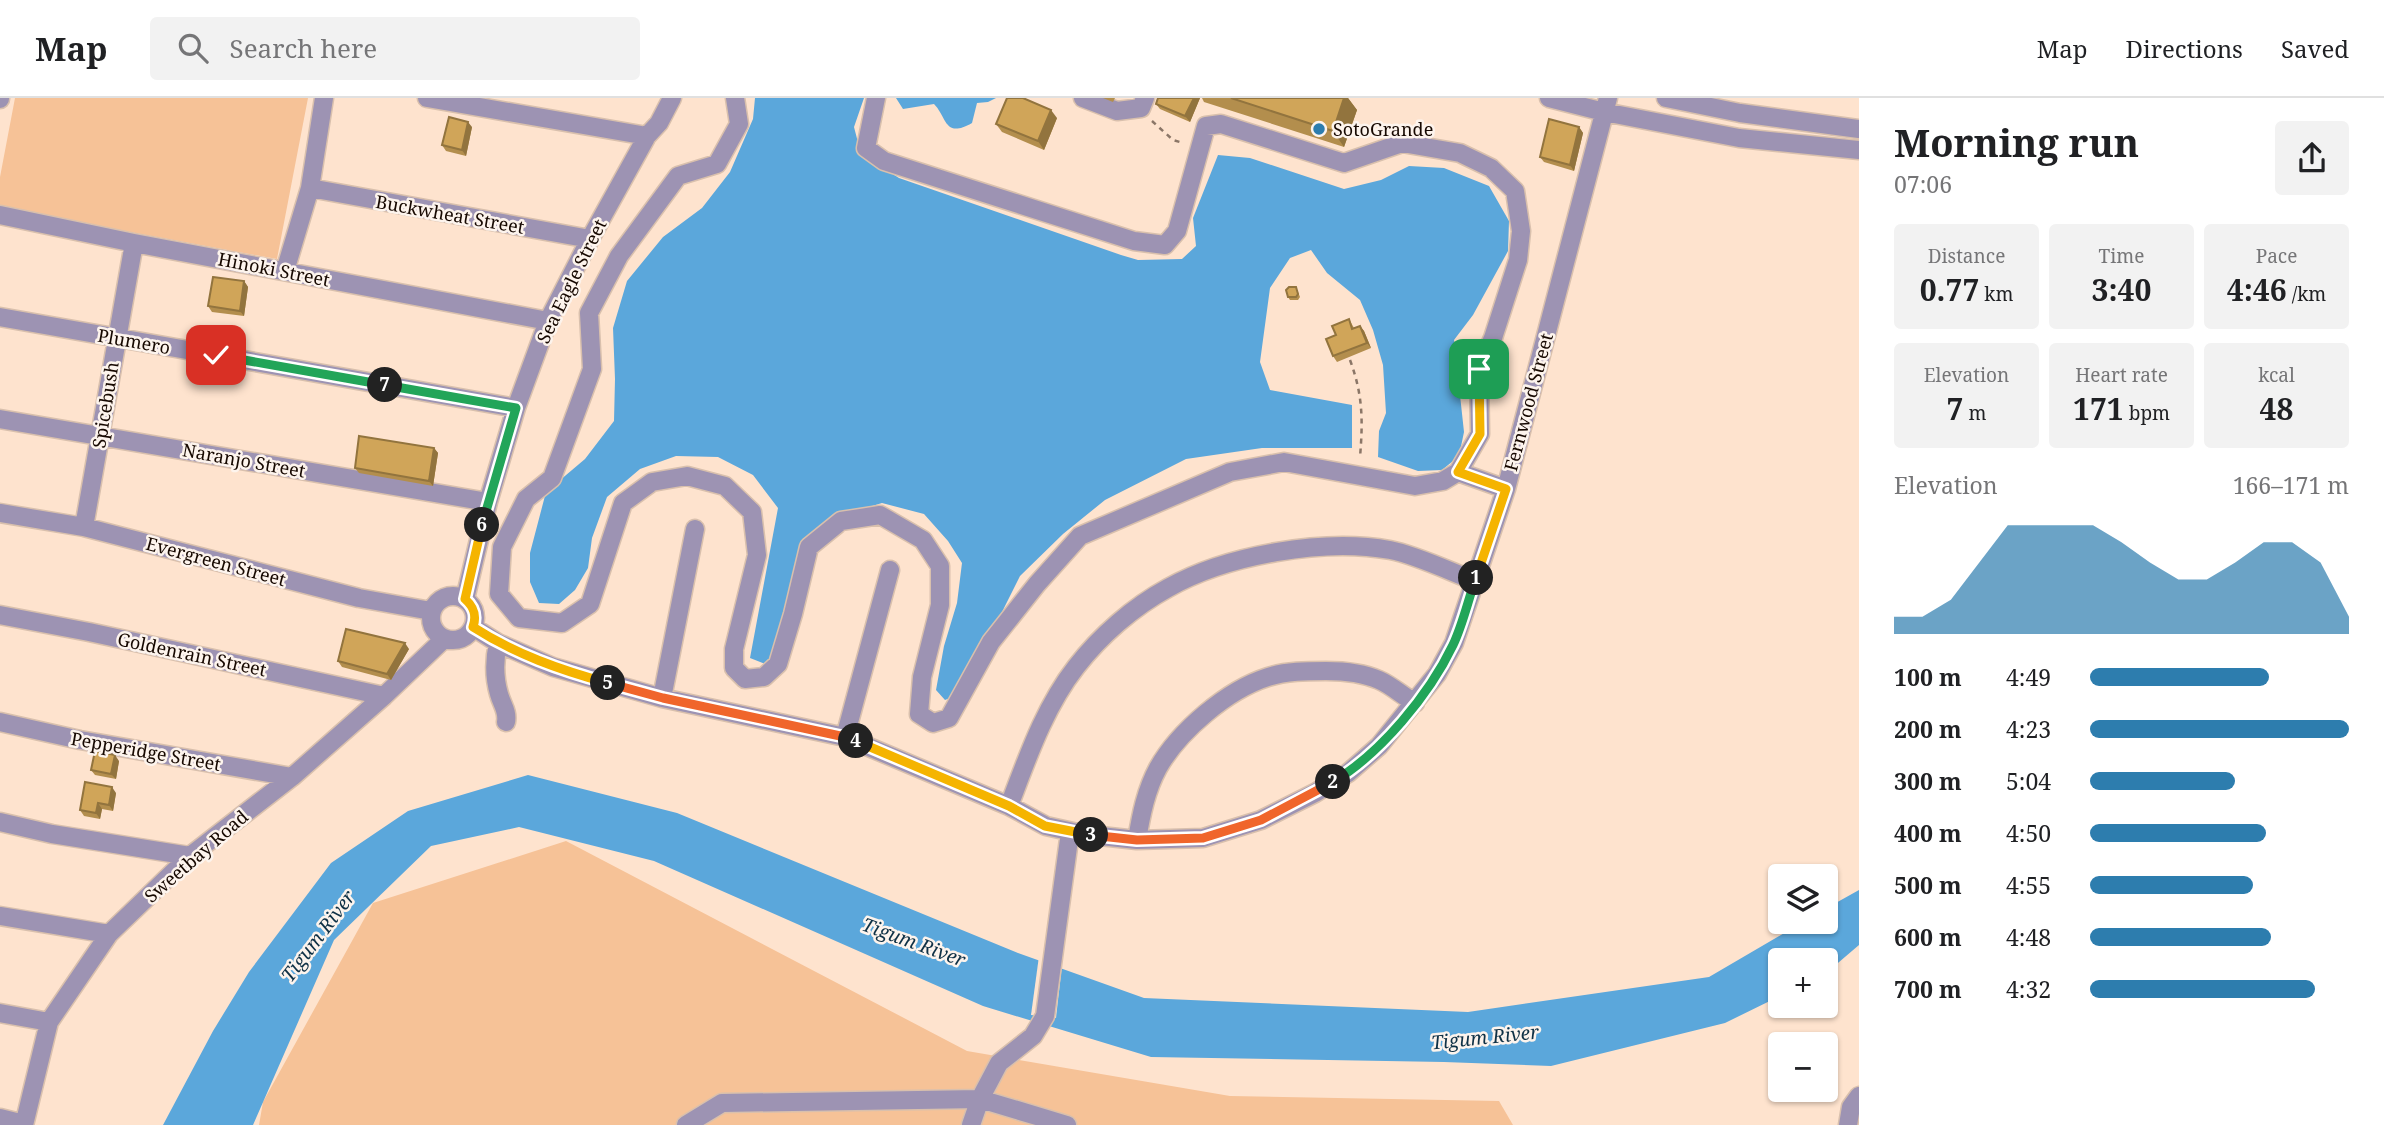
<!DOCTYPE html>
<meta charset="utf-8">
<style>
:root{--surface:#fff;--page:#f2f2f2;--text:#202124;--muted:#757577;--line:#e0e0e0;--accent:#2d7dae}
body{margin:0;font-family:"Noto Serif",serif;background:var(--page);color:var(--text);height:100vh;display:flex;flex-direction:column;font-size:26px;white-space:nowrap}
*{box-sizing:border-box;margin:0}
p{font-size:23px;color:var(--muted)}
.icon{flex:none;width:38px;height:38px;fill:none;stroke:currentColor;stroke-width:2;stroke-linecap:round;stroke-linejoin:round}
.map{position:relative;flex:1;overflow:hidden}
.sheet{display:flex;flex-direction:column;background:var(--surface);width:525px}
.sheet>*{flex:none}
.fabs{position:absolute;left:1768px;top:766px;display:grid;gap:14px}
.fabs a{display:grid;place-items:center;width:70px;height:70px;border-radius:7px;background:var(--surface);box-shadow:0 2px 5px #0004;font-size:35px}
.pin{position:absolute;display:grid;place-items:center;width:60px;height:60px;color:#fff;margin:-30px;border-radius:14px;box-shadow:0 4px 10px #0006}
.km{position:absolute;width:35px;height:35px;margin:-18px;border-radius:50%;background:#222;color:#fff;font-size:19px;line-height:35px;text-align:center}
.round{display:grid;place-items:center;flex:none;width:74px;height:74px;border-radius:7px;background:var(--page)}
.summary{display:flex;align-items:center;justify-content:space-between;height:119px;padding:0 35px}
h1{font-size:38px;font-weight:700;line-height:52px}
.metrics{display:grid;grid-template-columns:repeat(3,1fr);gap:10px;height:119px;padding:7px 35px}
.metrics div{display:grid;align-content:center;border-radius:7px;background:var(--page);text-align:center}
.metrics b{font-size:30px;font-weight:700}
.metrics small{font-size:19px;font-weight:400}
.metrics p{font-size:19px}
.chart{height:196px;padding:14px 35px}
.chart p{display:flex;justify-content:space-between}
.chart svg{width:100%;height:126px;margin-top:7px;fill:var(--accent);opacity:.7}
ul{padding:0 35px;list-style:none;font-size:23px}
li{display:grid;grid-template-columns:112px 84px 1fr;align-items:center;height:52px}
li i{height:18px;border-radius:9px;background:var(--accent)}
header{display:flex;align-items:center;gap:42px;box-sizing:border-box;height:98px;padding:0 35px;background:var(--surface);border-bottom:2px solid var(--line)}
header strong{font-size:33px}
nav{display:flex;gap:38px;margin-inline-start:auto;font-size:24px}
.search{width:490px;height:63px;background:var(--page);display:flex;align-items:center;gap:18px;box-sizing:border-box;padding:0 24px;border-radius:7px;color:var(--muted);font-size:26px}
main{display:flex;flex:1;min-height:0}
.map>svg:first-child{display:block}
.green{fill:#f6c297}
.water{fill:#5ba7db}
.pier{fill:#fee3ce}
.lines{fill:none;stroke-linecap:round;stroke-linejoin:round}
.minor-casing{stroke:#d9c0ad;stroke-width:21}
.path{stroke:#8b7667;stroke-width:2.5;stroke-dasharray:5 5;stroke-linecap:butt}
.minor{stroke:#9d93b3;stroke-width:18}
.wall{fill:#b38e4d}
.shaded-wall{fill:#92743e}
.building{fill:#d0a559;stroke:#92743e;stroke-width:2}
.split-1-casing{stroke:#fff;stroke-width:14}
.split-2-casing{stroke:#fff;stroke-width:14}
.split-3-casing{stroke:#fff;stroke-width:14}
.split-4-casing{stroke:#fff;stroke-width:14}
.split-5-casing{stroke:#fff;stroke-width:14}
.split-6-casing{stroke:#fff;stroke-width:14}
.split-7-casing{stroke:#fff;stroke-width:14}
.split-8-casing{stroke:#fff;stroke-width:14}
.split-1{stroke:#f5b400;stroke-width:9}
.split-2{stroke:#22a559;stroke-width:9}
.split-3{stroke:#f0652b;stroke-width:9}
.split-4{stroke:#f5b400;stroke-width:9}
.split-5{stroke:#f0652b;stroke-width:9}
.split-6{stroke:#f5b400;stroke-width:9}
.split-7{stroke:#22a559;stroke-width:9}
.split-8{stroke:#22a559;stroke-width:9}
.poi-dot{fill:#2d7dae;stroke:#fdf4ed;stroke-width:2.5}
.labels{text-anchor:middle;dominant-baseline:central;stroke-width:5;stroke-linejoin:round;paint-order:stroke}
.poi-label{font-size:18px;fill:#160800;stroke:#fdf4ed;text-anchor:start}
.street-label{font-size:18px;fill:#160800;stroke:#fdf4ed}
.water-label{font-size:19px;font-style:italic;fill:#0f3146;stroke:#fdf4ed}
</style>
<header>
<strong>Map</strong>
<div class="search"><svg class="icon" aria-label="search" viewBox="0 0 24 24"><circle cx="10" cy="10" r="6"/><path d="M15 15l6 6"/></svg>Search here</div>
<nav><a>Map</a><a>Directions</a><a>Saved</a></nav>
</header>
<main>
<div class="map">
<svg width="1859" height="1027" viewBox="0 0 1859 1027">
<rect width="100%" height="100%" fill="#fee3ce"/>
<path class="green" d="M15 0H308L277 161 0 110V79Z
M566 743 967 953 1230 998 1499 1003 1513 1027H259L263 1004 373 805Z"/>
<path class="water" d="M755 0H864L854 29 861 56 899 80 1121 157 1138 162 1182 161 1196 148 1193 120 1218 57 1250 60 1344 91 1381 82 1409 68 1444 70 1489 88 1509 123 1508 153 1473 217 1454 242 1464 334 1459 358 1442 372 1418 373 1378 359 1379 333 1386 315 1383 267 1373 232 1360 202 1327 175 1311 152 1290 160 1270 190 1260 264 1270 292 1352 307V350H1262L1186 361 1105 402 1063 436 1020 478 992 534 957 597 945 602 936 592 944 548 957 505 962 465 948 443 924 416 882 405 833 420 783 520 768 567 750 560 778 410 753 377 718 359 676 358 640 371 607 399 592 440 588 470 575 492 559 506 539 505 530 484V455L546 394 585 361 614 323 615 281 613 230 627 183 663 139 702 110 730 74 753 21Z
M896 0H996L988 4 977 5 972 25C944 41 947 19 934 6L903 11Z
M528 677 677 715 1018 855 1144 900 1468 914 1709 879 1803 824H1825V811L1859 792V847L1825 876V863H1780V898L1725 925 1551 968 1444 964 1151 959 983 908 654 763 519 729 431 748 334 842 253 1027H163L213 933 249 874 331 765 408 713Z"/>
<path class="pier" d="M1039 858 1062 867 1056 920 1031 917Z"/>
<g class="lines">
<g class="minor-casing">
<path id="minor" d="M427 0 647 38
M735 0 739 26 717 66 678 78 619 158 589 215 592 271 552 380 526 401 502 449 499 496 519 520 562 525 590 506 623 405 652 384 687 378 725 388 752 414 757 457 734 551V570L745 581 764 579 778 566 793 516 809 449 841 423 880 417 923 442 940 468V507L922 579 919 616 933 625 949 620 991 544 1037 486 1080 438 1230 374 1284 364 1415 388 1443 383 1458 374 1506 391
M876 0 866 50 884 63 1134 143 1165 147 1177 133 1206 28 1221 26 1344 65 1402 45 1460 55 1491 70 1515 93 1521 133 1518 162 1493 240 1479 271 1480 336 1458 374
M1083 0 1117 13 1141 10 1145 0
M1549 0 1604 14 1739 40 1859 52
M1666 0 1740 15 1859 31
M0 1V0
M310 90 590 141
M0 117 134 145 548 223
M285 173 310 90 324 0
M0 219 516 310
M0 321 488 404
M0 415 84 429 359 500 431 513
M84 429 134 145
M431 520a22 22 0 1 1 44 0a22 22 0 1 1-44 0Z
M465 501 488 404 516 310 548 223 590 141 647 38 659 25 672 0
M0 517 89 534 384 598
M473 529 498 545 553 569 662 600 845 639 1009 708 1046 728 1082 736 1137 742 1203 740 1261 722 1315 695 1348 675 1379 648 1437 576 1454 545 1506 391 1608 0
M498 545C494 563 494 579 499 596 502 607 508 613 506 624
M662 600 695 431
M0 624 80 642 292 679
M845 639 890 472
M1009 708C1027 661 1044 610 1076 569 1100 538 1133 509 1168 490 1226 457 1324 440 1390 452 1416 457 1449 473 1475 483
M0 724 52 736 190 758
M1137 742C1141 717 1146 692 1158 670 1179 633 1227 592 1268 579 1286 573 1307 573 1326 573 1343 573 1363 575 1379 582 1391 587 1403 598 1415 605
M0 818 109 836
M0 915 49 924
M0 1020 24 1026
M24 1027 49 924 109 836 190 758 292 679 384 598 444 541
M686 1027 722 1005 980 1001 1067 1027
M971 1027 980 1001 999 965 1033 938 1045 918 1070 734
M1848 1027 1851 1009 1859 998"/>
</g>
<path class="path" d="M1152 23 1173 42 1183 45
M1350 262C1363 297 1363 323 1360 359"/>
<use href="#minor" class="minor"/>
</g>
<path class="wall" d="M1103 0H1115L1113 4Z
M1158 0H1200L1190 24 1160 11 1156 6Z
M1202 0H1348L1357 12 1344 49 1204 4Z
M1057 20 1044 52 1002 34 996 26Z
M472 29 466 58 446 53 442 47Z
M1579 29 1583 35 1574 73 1544 64 1540 59Z
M244 183 248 189 244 218 212 214 208 208Z
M1296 189 1300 199 1298 202H1290L1288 199Z
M1349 221 1354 230 1360 228 1364 233 1371 250 1337 264 1333 258 1336 237Z
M434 350 438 355 433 388 359 375 355 370Z
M409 551 391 582 342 569 338 563Z
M119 663 116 681 95 677 91 672Z
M116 695 113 713 102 711 100 721 84 718 80 712Z"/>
<path class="shaded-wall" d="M1194 0H1200L1190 24 1185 18Z
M1344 0H1348L1357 12 1344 49 1333 33Z
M1051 12 1057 20 1044 52 1038 43Z
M468 24 472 29 466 58 462 52Z
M1579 29 1583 35 1574 73 1570 67Z
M244 183 248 189 244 218 240 213Z
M1360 228 1364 233 1371 250 1367 245Z
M434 350 438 355 433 388 429 383Z
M405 545 409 551 391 582 387 576Z
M115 657 119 663 116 681 111 676Z
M112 689 116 695 113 713 109 707Z
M98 705 102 711 100 721 96 715Z"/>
<path class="building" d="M1007 0H1023L1051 12 1038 43 996 26Z
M1158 0H1194L1185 18 1156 6Z
M1231 0H1344L1333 33Z
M449 19 468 24 462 52 442 47Z
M1549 21 1579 29 1570 67 1540 59Z
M213 179 244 183 240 213 208 208Z
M1289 189H1296L1298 196 1296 199H1288L1286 192Z
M1349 221 1352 231 1360 228 1367 245 1333 258 1326 241 1336 237 1332 228Z
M359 338 434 350 429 383 355 370Z
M346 531 405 545 387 576 338 563Z
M95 653 115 657 111 676 91 672Z
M85 684 112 689 109 707 98 705 96 715 80 712Z"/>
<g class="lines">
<g class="split-1-casing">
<path id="split-1" d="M1476 480 1506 391 1458 374 1480 336 1479 271"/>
</g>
<g class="split-2-casing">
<path id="split-2" d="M1333 684C1381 655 1429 597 1453 547 1463 526 1468 502 1476 480"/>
</g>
<g class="split-3-casing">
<path id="split-3" d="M1091 737 1137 742 1203 740 1261 722 1333 684"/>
</g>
<g class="split-4-casing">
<path id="split-4" d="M856 643 1009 708 1045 728 1091 737"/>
</g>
<g class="split-5-casing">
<path id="split-5" d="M608 585 663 600 845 639 856 643"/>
</g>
<g class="split-6-casing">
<path id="split-6" d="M482 427 465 501C474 509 477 517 473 529 515 556 560 572 608 585"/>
</g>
<g class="split-7-casing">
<path id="split-7" d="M385 287 516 310 482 427"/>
</g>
<g class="split-8-casing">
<path id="split-8" d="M216 257 385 287"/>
</g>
<use href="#split-1" class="split-1"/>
<use href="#split-2" class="split-2"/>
<use href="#split-3" class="split-3"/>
<use href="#split-4" class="split-4"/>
<use href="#split-5" class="split-5"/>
<use href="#split-6" class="split-6"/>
<use href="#split-7" class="split-7"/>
<use href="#split-8" class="split-8"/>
</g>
<circle class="poi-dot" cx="1319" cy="31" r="7"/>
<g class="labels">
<g class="poi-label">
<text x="1333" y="31">SotoGrande</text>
</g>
<g class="street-label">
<text transform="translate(450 116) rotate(10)">Buckwheat Street</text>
<text transform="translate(274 171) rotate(11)">Hinoki Street</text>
<text transform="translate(571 183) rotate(-64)">Sea Eagle Street</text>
<text transform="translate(134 243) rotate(10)">Plumero</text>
<text transform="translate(1528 304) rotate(-75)">Fernwood Street</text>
<text transform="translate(105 307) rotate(-81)">Spicebush</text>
<text transform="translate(244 362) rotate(10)">Naranjo Street</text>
<text transform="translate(216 463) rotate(15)">Evergreen Street</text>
<text transform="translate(192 556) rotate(12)">Goldenrain Street</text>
<text transform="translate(146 653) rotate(10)">Pepperidge Street</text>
<text transform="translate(196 758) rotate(-41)">Sweetbay Road</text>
</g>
<g class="water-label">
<text transform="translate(318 838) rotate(-53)">Tigum River</text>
<text transform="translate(914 844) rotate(20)">Tigum River</text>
<text transform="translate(1485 939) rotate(-6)">Tigum River</text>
</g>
</g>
</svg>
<div class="fabs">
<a><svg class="icon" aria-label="layers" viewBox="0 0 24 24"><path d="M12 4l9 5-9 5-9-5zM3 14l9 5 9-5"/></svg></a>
<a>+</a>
<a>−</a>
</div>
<div class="pin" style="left:1479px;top:271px;background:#1e9e55"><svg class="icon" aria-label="arrive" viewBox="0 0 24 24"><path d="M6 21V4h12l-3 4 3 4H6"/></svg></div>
<div class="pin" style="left:216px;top:257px;background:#d93025"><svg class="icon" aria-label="check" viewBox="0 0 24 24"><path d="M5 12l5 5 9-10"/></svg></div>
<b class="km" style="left:1476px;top:480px">1</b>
<b class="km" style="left:1333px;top:684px">2</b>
<b class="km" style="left:1091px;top:737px">3</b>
<b class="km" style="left:856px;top:643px">4</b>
<b class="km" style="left:608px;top:585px">5</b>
<b class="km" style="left:482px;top:427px">6</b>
<b class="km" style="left:385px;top:287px">7</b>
</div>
<section class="sheet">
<div class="summary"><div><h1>Morning run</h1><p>07:06</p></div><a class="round"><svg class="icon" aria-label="share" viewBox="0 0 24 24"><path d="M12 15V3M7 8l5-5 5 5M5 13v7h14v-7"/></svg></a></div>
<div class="metrics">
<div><p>Distance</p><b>0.77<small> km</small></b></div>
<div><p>Time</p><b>3:40</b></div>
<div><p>Pace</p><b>4:46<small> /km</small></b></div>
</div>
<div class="metrics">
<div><p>Elevation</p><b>7<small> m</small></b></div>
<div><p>Heart rate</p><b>171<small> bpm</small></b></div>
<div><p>kcal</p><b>48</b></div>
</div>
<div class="chart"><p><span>Elevation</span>166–171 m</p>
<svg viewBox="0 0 160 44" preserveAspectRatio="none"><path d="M0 44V38L10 38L20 32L30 19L40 6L50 6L60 6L70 6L80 12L90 19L100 25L110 25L120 19L130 12L140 12L150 19L160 38V44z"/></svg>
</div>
<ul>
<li><b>100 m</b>4:49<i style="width:69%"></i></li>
<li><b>200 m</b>4:23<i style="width:100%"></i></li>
<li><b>300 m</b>5:04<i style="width:56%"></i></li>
<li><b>400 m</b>4:50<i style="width:68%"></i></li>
<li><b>500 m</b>4:55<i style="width:63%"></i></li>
<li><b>600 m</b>4:48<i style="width:70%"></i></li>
<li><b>700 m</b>4:32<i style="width:87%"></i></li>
</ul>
</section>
</main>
